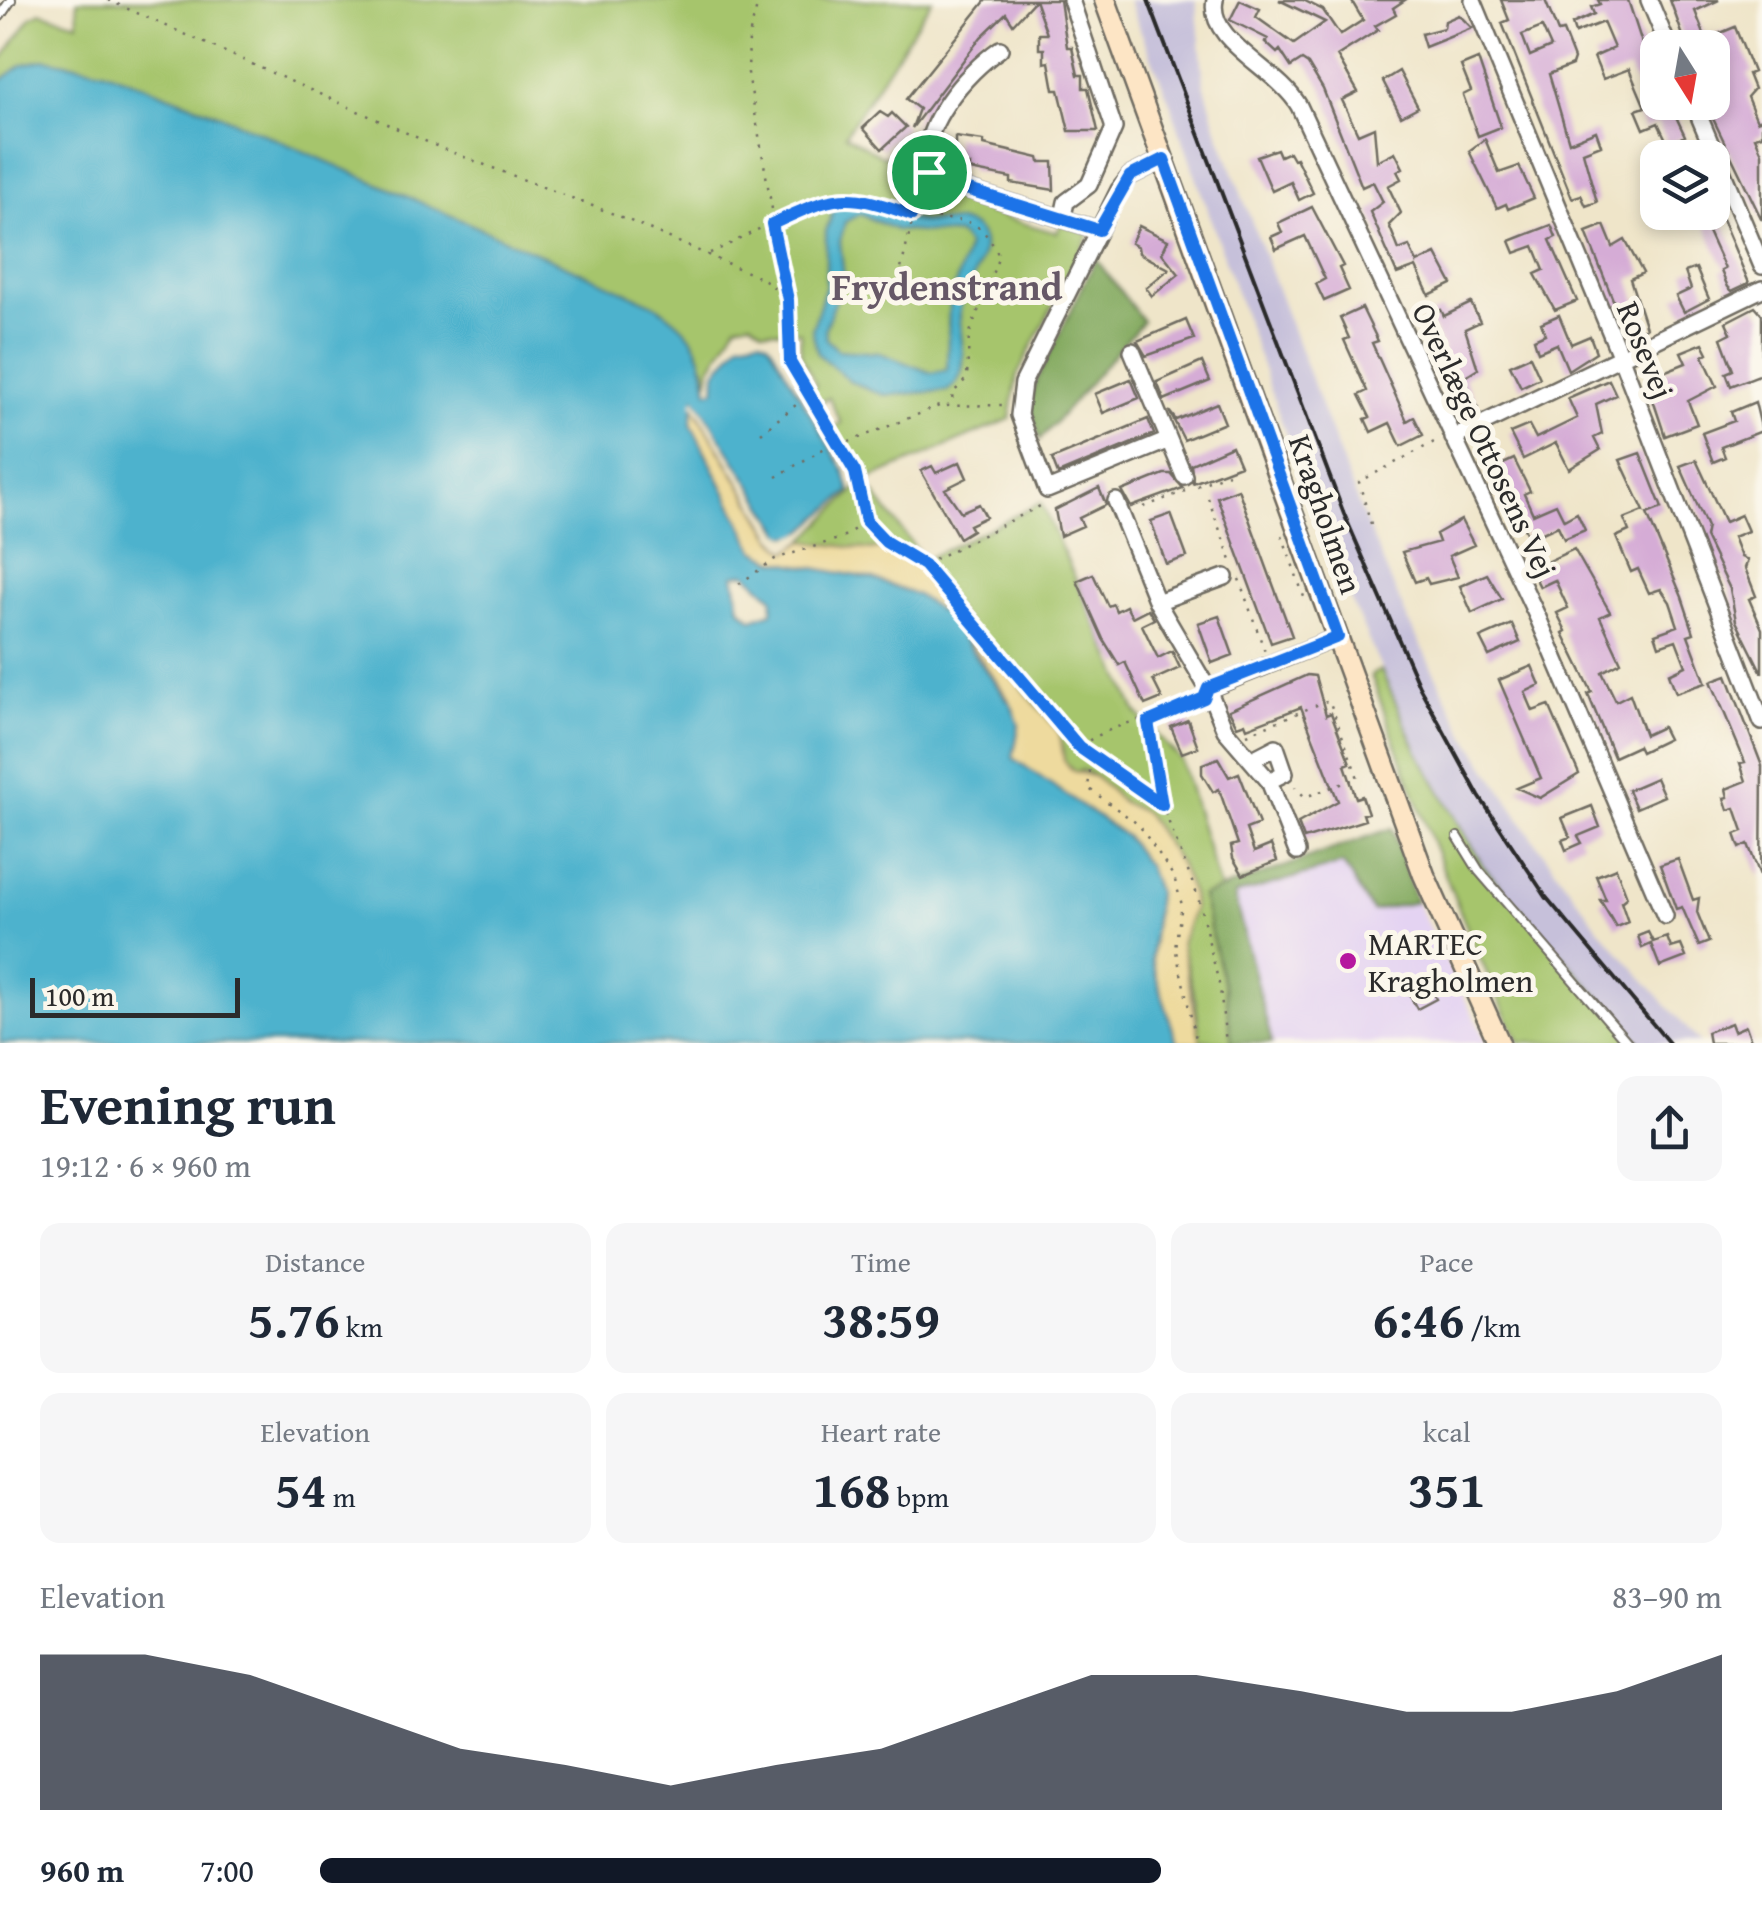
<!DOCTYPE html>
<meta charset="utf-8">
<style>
:root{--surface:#fff;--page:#f6f6f7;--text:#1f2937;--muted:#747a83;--accent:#111827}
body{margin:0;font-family:"Gentium Book Plus",serif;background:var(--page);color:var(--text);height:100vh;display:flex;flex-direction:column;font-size:38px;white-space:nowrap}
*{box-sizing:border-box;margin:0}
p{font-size:32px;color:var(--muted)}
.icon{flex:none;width:55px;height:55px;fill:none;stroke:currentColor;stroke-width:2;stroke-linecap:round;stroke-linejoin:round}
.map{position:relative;height:1043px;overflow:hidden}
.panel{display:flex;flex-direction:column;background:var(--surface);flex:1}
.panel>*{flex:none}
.needle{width:65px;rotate:169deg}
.controls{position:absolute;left:1640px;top:30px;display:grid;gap:20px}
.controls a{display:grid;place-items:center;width:90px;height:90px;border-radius:20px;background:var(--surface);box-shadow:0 5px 15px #0003;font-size:50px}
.scale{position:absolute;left:30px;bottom:25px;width:210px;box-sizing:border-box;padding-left:10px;border:5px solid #2b2b2b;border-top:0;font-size:28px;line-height:35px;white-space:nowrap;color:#2b2b2b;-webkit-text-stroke:8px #fbf7ec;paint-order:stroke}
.pin{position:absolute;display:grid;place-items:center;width:85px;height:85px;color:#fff;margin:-42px;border:5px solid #fff;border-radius:50%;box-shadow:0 2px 10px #0007}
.round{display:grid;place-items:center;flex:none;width:105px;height:105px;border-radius:20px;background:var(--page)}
.summary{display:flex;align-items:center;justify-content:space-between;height:170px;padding:0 40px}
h1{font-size:55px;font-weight:800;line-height:75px}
.metrics{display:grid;grid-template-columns:repeat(3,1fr);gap:15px;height:170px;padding:10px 40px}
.metrics div{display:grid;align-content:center;border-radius:20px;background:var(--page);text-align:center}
.metrics b{font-size:50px;font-weight:800}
.metrics small{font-size:28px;font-weight:400}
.metrics p{font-size:28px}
.chart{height:280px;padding:20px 40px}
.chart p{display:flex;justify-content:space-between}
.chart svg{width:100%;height:180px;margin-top:10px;fill:var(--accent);opacity:.7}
ul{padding:0 40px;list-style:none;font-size:32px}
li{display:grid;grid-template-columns:160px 120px 1fr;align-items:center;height:75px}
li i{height:25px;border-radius:12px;background:var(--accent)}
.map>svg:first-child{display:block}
.built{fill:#e4d3f2}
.industrial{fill:#c6c0da}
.green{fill:#a6c56c;stroke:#68784c;stroke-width:2.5}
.forest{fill:#84aa60;stroke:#586a46;stroke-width:2.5}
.sand{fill:#eeda9e;stroke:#8c8264;stroke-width:2.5}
.water{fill:#4eb2cd;stroke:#3c6e7c;stroke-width:2.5;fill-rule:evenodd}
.pier{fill:#efe5c9}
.building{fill:#d5acd6;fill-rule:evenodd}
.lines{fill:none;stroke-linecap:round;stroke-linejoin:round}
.lane-casing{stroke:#706c62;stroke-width:12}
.street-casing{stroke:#706c62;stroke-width:20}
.secondary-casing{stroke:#706c62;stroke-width:25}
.path{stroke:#706c62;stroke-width:2.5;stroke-dasharray:2.5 8;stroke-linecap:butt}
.lane{stroke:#fff;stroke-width:8}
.street{stroke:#fff;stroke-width:15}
.secondary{stroke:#fde5c5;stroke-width:20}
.rail{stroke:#2b2b2b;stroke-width:4}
.route-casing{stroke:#fff;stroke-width:20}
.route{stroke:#1a73e8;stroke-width:12}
.poi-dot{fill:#b5179e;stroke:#fbf7ec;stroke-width:4}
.labels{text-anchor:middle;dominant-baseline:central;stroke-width:10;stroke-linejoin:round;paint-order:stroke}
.street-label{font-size:32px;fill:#2b2b2b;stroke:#fbf7ec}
.poi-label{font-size:32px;fill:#2b2b2b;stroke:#fbf7ec;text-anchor:start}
.quarter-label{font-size:38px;font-weight:bold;fill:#665867;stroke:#fbf7ec}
</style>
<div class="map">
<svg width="1762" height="1043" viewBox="0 0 1762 1043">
<rect width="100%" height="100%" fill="#fbf7ec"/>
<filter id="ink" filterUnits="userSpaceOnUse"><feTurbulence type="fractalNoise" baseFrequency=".01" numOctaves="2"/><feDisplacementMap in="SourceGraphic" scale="20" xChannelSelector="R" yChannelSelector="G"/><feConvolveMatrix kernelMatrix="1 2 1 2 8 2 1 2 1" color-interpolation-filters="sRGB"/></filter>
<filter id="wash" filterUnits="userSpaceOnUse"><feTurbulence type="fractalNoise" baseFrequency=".0048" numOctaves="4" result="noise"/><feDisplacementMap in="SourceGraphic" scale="40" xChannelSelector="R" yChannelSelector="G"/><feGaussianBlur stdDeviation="2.25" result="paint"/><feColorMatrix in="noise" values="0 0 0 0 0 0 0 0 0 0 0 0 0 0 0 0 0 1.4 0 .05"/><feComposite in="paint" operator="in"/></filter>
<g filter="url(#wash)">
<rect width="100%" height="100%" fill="#efe5c9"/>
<path class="built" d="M1343 864 1372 911 1416 902 1487 1043H1272L1233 895Z"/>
<path class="industrial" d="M1128 0H1196L1204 83 1218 132 1360 509 1406 616 1464 732 1532 837 1600 930 1700 1043H1640L1483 866 1418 752 1318 526 1169 100Z"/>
<path class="green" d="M77 0H932L845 135 880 155 915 167 914 183 989 208 988 213 1057 233 1061 223 1089 234 1017 376 1010 419 865 481 924 560 1041 503 1136 712 1181 760 1220 890 1202 897 1226 994 1232 1043 1200 1040 1196 1002 1181 943 1193 909 1192 895 1179 863 1145 813 1123 803 1096 777 1083 770 1074 772 1064 760 1063 748 883 548 871 550 803 541 865 480 833 428 841 423 829 398 818 403 811 390 816 385 801 355 800 332 763 330 751 321 737 324 710 369 707 385 705 367 673 370 740 608 752 619 789 608 0 894V62L31 17 40 12 78 23Z
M1381 670 1418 752 1483 866 1640 1043H1520C1460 924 1416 800 1371 675Z"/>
<path class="forest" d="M1096 259 1143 321 1040 440 1030 406 1033 388Z
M1392 828 1416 902 1372 911 1343 864 1234 895 1272 1043H1232L1226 994 1202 896Z"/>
<path class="sand" d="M692 404 773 538 787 552 803 541 871 550 883 548 918 565 1059 732 1064 760 1073 771 1096 777 1123 803 1145 813 1179 863 1192 895 1193 909 1181 943 1201 1043H1177L1151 959 1157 891 1148 867 1125 836 1019 766 1013 758 1019 725 1007 697 970 643 917 595 873 579 776 561 755 550 691 424Z"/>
<path class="water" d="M45 59 103 70 218 114 654 304C693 332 701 343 708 391L715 390 716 372 740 342 760 338 769 343 844 471 850 491 798 536H784L695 398 691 424 755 550 776 561 873 579 917 595 945 615 1012 706 1019 725 1013 758 1125 836 1148 867 1157 891 1151 959 1177 1043H0V81L22 65ZM746 573 773 598 772 612 752 619 740 608 734 575Z
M856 201C879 206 899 219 923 221 939 223 965 217 977 230 997 252 962 288 960 311 958 337 975 374 947 391L884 395 851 382 818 354 812 330 826 285V231L834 209ZM860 214 896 230 959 235 968 246 949 304 947 370 932 373 880 353 838 350 826 339 825 328 844 278 840 241 845 222Z"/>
<path class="pier" d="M695 398 777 530 788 537 814 529 802 539 787 542 773 533 700 410 692 404Z"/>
<g id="blocks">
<path class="building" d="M986 0H1035L1013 24 1006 13 981 37 912 128 919 109 906 99Z
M1035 0H1060L1067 47H1072L1078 75H1083V88H1088L1098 131H1069L1059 90H1054L1049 62 1044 63V49H1039V34H1047Z
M1240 0 1260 9 1256 17 1294 44 1325 22 1279 0H1303L1323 10 1340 35 1363 20 1351 0H1405L1393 8 1396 14 1375 26 1378 30 1337 56 1358 92 1342 100 1358 134 1374 127 1377 161 1395 152 1403 168 1397 171 1401 179 1388 186 1401 213 1389 225 1399 250 1409 246 1417 263 1436 254 1452 284 1429 295 1416 267 1397 274 1370 212 1383 202 1373 182 1362 187 1323 89 1308 64 1302 60 1291 67 1280 50 1277 53 1265 42 1268 39 1230 20Z
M1501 0H1545L1558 32 1563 31 1574 59 1572 65 1549 74 1569 142 1596 131 1601 145 1583 152 1597 202 1586 206 1581 195 1572 198 1502 23 1509 20ZM1542 27 1551 47 1530 56 1522 35Z
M1598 0H1628L1652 74 1658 72V102L1663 112 1672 108 1685 136 1668 144 1658 123 1644 129 1636 110 1645 107 1629 69 1603 79 1594 57 1614 48 1603 22 1575 33 1572 24 1594 14 1591 7 1600 4Z
M1670 0H1719L1695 11 1706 39 1735 27 1753 72 1748 74 1754 89 1747 97 1757 121 1762 119V135L1755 137 1762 153V220L1705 102H1712V48L1687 47Z
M1459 15 1472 28 1425 47 1421 34 1444 28 1445 21Z
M1478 59 1501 127 1478 136 1463 95 1471 91 1461 66Z
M1399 71 1418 107 1401 116 1383 81Z
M880 112 888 117 892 113 906 127 882 149 863 128Z
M955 137 984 141V145L1039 158 1040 162H1053L1054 190 1011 183V178L970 170V165H955Z
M1485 139 1499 173 1519 166 1534 198 1508 209 1506 204 1497 208 1469 151Z
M1277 149 1280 156 1289 152 1293 159 1296 158 1313 193 1299 200 1291 182 1272 191 1257 156Z
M1312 207 1343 266 1339 268 1349 290 1324 301 1316 284 1325 279 1305 236 1276 249 1271 237 1282 232 1278 223Z
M1699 212H1719L1749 283 1732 291 1728 287 1721 271 1725 269Z
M1551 225 1556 237 1550 240 1577 301 1555 310 1535 274 1544 270 1534 246 1515 253 1510 241Z
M1604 225 1613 247 1625 240 1643 273 1630 279 1646 328 1627 335 1586 232Z
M1139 226 1168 240 1162 253 1179 274 1152 296 1146 288 1169 269 1139 253 1138 247 1131 243Z
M1696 268 1709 299 1684 312 1676 296 1691 289 1685 272Z
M1471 303 1480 322 1465 329 1478 369 1464 378 1478 407 1462 414 1434 355 1444 351 1432 326 1426 329 1422 319 1441 310 1444 316Z
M1755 307 1762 315V374L1731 386 1726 373 1733 370 1721 338 1731 333 1726 322Z
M1362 308 1378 341 1372 343 1407 421 1414 417 1423 435 1401 446 1390 423 1371 432 1365 419 1370 417 1359 395 1367 391 1344 340 1349 338 1340 318Z
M1559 315 1571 344 1590 336 1596 352 1568 370 1557 344 1538 352 1534 339 1545 334 1541 323Z
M1186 320 1194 339 1146 356 1137 341Z
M1703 343 1708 353 1703 356 1717 386 1688 401 1697 424 1665 436 1646 379 1686 363 1681 352Z
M1530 356 1540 378 1521 387 1510 365Z
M1202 362 1210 381 1164 400 1157 382Z
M1131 379 1139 398 1103 413 1095 394Z
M1609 380 1616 395 1596 404 1602 434 1594 438 1600 450 1569 469 1556 443 1523 459 1510 433 1529 425 1536 438 1577 418 1568 398Z
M1755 402 1762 431 1721 447 1725 457 1713 462 1702 433 1734 421 1731 412Z
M1217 403 1225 423 1184 440 1169 411 1176 420Z
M1148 419 1154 434 1058 474 1052 459Z
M1232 446 1240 465 1193 483 1191 464Z
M1640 453 1662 508 1647 514 1682 597 1694 633 1688 635 1706 683 1676 693 1669 674 1686 666 1676 640 1659 646 1655 634 1678 626 1670 602 1661 589 1649 593 1638 569 1631 572 1616 537 1629 531 1624 519 1644 511 1620 460Z
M1514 459 1530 491 1524 494 1533 514 1556 504 1564 520 1577 513 1585 530 1564 539 1558 526 1529 539 1515 509 1506 513 1488 471Z
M1696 460 1725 522 1741 515 1748 531 1733 537 1741 557 1748 560 1745 568 1756 596 1749 599 1762 629V673L1736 621 1730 589 1705 537 1707 527 1680 466Z
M960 462 967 478 945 489 961 512 979 504 986 517 969 525 972 530 959 538 921 471 932 466 936 473Z
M1164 474H1171L1183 488 1131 507 1122 491Z
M1099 488 1106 505 1079 518 1083 526 1060 536 1055 510Z
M1238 489 1292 636 1271 643 1217 497Z
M1171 514 1187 557 1166 564 1151 521Z
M1461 520 1474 545 1449 556 1458 577 1429 584 1426 578 1415 582 1402 552 1439 542 1436 534Z
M1574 549 1610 612 1600 617 1621 662 1602 672 1616 701 1630 694 1645 735 1662 727 1668 739 1641 752 1638 746 1614 757 1588 694 1592 692 1563 633 1566 631 1557 613 1568 608 1555 580 1540 587 1531 569Z
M1093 574 1108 606 1113 604 1116 611 1126 606 1132 617 1148 609 1154 619 1142 625 1158 658 1172 651 1180 668 1153 680 1162 698 1145 705 1125 662 1119 665 1103 639 1077 581Z
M1487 574 1502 599 1472 613 1460 586Z
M1219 616 1233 655 1212 663 1198 623Z
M1512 624 1520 642 1489 656 1480 638Z
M1532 666 1540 685 1525 692 1533 711 1549 705 1579 774 1540 798 1517 788 1541 778 1499 680Z
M1307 675 1315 676 1326 715 1331 713 1350 763 1345 765 1356 798 1362 796 1368 813 1363 814 1365 820 1304 839 1298 823 1338 801 1301 707 1247 728 1245 723 1237 726 1229 710Z
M1727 675 1762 766 1761 878 1748 844 1740 848 1735 834 1743 831 1735 808 1728 810 1724 798 1728 797 1726 789 1746 781 1740 763 1745 762 1711 681Z
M1188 720 1198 747 1182 753 1171 727Z
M1218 758 1229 777 1239 773 1259 824 1246 829 1254 852 1271 845 1277 861 1243 875 1233 858 1231 846 1238 844 1219 789 1213 792 1202 774V764Z
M1656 778 1664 796 1636 808 1628 790Z
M1592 806 1600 827 1578 836 1582 843 1566 850 1562 840 1570 837 1562 818Z
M1678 859 1693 900 1699 898 1697 912 1709 942 1699 946 1682 907 1676 909 1660 865Z
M1616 868 1627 897 1621 902 1628 922 1616 927 1600 900H1606L1596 876Z
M1648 932 1653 942 1667 937 1671 948 1681 945 1686 957 1660 967 1651 944 1642 948 1638 936Z
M1427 981 1436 999 1417 1009 1408 992Z
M1731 1023 1734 1031 1746 1026 1752 1043H1709L1707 1032Z"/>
</g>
</g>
<g filter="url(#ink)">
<use href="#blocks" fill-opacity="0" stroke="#706c62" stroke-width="2.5"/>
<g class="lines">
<g class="lane-casing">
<path id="lane" d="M0 16 11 0
M1458 837 1479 871 1628 1043"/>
</g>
<g class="street-casing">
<path id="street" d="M1215 0C1206 41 1278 69 1299 106L1538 618 1665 916
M1473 0 1621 358 1762 722
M1649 0 1669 48
M1000 49C967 72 916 128 929 172L940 181 1099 230
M1693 102 1762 266
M1164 159 1130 176 1119 190 1023 383 1019 415 1047 490 1169 440
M1063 216 1066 202 1089 185 1114 128 1071 0
M1132 351 1184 476
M1453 438 1762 289
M1116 501 1157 602 1208 689 1225 730 1269 781 1297 852
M1157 602 1225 577
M1208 689 1338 637
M1251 760 1276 747 1285 773 1269 781"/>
</g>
<g class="secondary-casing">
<path id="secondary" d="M1105 0 1424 875 1499 1043"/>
</g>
<path class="path" d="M108 0 443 149 619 216 765 280 787 299
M759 0 749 36 748 73 788 300 790 362 855 472 867 521 886 543 923 565 1079 747 1162 805 1198 897 1220 988 1226 1043
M710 253C759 233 817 188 871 199 889 203 904 214 923 217 964 222 978 213 999 256L969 335 967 378 952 394 953 405
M894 299 921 184
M761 433 807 396
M839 446 939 406 1003 405
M776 477 835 442
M1197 486 1228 473
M1208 498 1232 563
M1144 507 1185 491
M1371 524 1359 482 1436 441
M1282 535 1304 597
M925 564 1042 505
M1239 579 1265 652
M739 584 775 559 841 538 865 522
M1151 719 1147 731 1162 803
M1247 734 1329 700 1358 778 1305 797 1295 787
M1080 746C1120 720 1153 718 1197 702
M1091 760 1088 788 1139 825 1174 877 1182 905 1175 947 1197 1043"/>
<use href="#lane" class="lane"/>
<use href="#street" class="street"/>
<use href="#secondary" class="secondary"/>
<path class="rail" d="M1148 0 1344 514 1419 686 1479 796 1546 897 1669 1043"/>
</g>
</g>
<g class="lines" filter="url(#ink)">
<g class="route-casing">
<path id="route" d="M1164 159 1338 637 1208 688 1204 698 1148 722 1162 805 1079 747 924 565 886 542 866 521 855 472 790 362 788 300 772 224C836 194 846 191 912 215L929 172 940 181 1099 230 1130 176Z"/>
</g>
<use href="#route" class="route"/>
</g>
<circle class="poi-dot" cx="1348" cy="961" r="10"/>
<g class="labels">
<g class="street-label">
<text transform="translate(1646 350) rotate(68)">Rosevej</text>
<text transform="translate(1485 440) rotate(65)">Overlæge Ottosens Vej</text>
<text transform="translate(1326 514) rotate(71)">Kragholmen</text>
</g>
<g class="poi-label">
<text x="1368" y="943">MARTEC<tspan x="1368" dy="37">Kragholmen</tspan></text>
</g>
<g class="quarter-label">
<text x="947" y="286">Frydenstrand</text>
</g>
</g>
</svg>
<div class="controls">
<a><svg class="needle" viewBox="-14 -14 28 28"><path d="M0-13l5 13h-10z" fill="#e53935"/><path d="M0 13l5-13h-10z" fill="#747a83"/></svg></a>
<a><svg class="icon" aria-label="layers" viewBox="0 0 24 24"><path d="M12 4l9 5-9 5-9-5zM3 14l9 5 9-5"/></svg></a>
</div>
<div class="scale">100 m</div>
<div class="pin" style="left:929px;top:172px;background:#1e9e55"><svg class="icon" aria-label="arrive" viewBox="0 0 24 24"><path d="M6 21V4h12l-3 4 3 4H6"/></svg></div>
</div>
<section class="panel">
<div class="summary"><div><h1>Evening run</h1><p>19:12 · 6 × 960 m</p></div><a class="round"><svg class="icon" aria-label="share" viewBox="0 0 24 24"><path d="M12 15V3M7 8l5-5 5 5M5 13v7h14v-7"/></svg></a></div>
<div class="metrics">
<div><p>Distance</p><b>5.76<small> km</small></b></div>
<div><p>Time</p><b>38:59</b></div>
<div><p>Pace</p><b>6:46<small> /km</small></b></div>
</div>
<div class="metrics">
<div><p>Elevation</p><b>54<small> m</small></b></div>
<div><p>Heart rate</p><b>168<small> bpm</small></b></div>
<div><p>kcal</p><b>351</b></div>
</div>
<div class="chart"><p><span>Elevation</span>83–90 m</p>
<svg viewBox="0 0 160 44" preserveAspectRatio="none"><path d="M0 44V6L10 6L20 11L30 20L40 29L50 33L60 38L70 33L80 29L90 20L100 11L110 11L120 15L130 20L140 20L150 15L160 6V44z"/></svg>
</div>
<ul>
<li><b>960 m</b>7:00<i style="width:60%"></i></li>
</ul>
</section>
